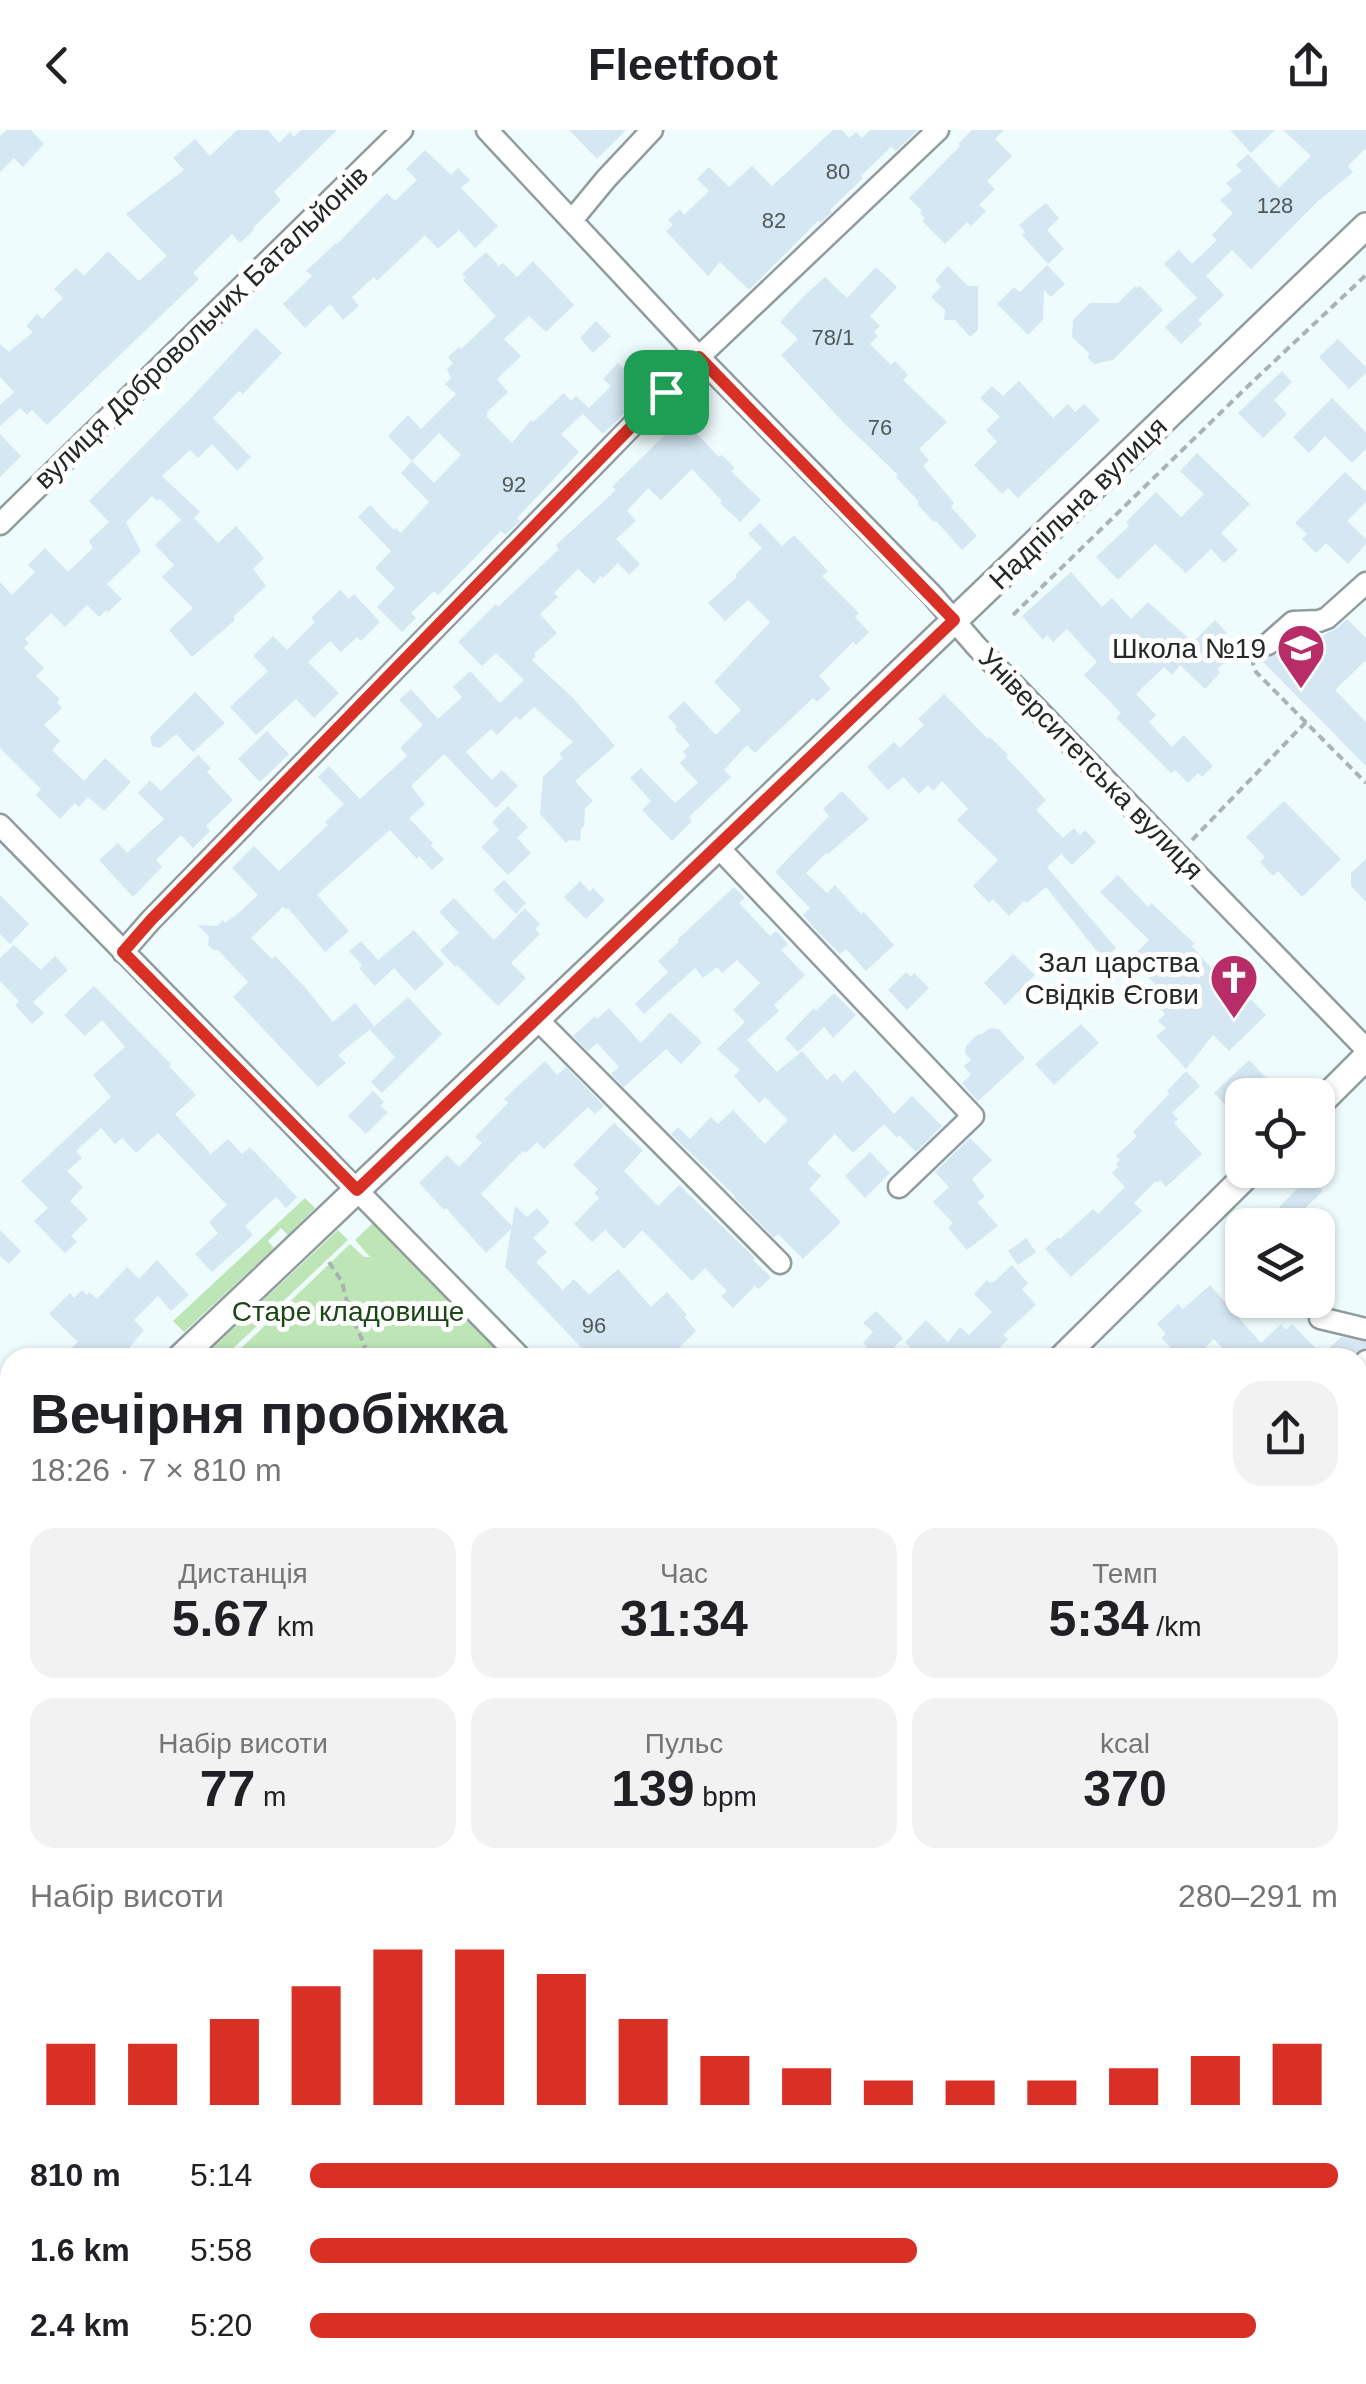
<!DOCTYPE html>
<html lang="uk">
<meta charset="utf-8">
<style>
:root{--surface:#fff;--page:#f2f2f2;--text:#202124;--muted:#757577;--accent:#d93025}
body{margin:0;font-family:Helvetica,sans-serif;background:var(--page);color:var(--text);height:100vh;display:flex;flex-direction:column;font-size:38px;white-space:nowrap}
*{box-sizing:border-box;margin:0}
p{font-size:32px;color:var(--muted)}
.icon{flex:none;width:55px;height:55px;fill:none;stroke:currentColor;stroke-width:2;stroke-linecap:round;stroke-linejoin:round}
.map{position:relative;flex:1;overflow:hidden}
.side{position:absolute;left:0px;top:1218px;width:1368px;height:1038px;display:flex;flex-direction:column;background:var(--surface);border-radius:30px 30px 0 0;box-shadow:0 2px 8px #0004}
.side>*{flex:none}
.tools{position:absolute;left:1225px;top:948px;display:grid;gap:20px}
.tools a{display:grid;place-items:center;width:110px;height:110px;border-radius:20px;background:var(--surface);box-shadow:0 2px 8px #0004;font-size:50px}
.pin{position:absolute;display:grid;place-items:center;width:85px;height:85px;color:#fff;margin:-42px;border-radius:20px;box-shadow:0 5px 15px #0006}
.round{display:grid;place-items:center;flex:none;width:105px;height:105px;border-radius:30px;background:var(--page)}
.head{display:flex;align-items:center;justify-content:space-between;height:170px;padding:0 30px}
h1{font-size:55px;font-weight:800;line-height:75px}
.figures{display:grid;grid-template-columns:repeat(3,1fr);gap:15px;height:170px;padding:10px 30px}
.figures div{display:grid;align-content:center;border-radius:25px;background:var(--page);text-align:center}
.figures b{font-size:50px;font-weight:800}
.figures small{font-size:28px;font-weight:400}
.figures p{font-size:28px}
.chart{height:280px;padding:20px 30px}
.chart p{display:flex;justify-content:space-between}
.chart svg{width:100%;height:180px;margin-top:10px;stroke:var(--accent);stroke-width:6}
ul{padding:0 30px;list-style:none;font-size:32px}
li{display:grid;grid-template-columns:160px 120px 1fr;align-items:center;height:75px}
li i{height:25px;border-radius:12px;background:var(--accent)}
header{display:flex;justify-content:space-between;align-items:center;height:130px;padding:0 30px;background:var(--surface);font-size:45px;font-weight:800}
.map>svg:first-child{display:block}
.green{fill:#bde5b6}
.building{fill:#d5e7f2}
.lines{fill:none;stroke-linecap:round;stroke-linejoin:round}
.minor-casing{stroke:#909c9d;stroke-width:25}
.major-casing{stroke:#909c9d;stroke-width:30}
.path{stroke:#aab4b5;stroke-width:4;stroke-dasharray:8 5;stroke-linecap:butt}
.minor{stroke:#fff;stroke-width:20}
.major{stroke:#fff;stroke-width:25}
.route-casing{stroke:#fff;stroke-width:20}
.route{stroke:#d93025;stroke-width:12}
.labels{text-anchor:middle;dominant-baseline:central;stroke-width:10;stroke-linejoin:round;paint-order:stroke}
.number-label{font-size:22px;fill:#50585a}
.street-label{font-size:28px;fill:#232828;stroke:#fff}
.poi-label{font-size:28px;fill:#232828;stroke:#fff;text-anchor:end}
.park-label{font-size:28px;fill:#1b4615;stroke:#fff}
</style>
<header><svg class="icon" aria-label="back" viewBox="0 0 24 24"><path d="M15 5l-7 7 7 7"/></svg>Fleetfoot<svg class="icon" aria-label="share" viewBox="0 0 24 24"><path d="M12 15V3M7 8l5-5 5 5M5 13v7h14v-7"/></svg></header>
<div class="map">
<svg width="1366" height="2254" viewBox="0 0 1366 2254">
<rect width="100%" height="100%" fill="#effcfd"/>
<path class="green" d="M305 1068 315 1078 288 1105 281 1098 268 1111 274 1118 184 1202 173 1191Z
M373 1093 506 1227H232L350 1114 364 1127H370L355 1110Z
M338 1100 348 1110 224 1227H203Z
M10 1440V1838L0 1828V1450Z"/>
<path class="building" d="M7 0H31L44 14 23 37 14 28 0 42V6Z
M237 0H268L279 13 290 2 294 7 301 0H337L274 62 281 70 253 98 254 100 240 113 232 104 193 143 199 149 47 295 32 280 27 285 20 278 0 296V275L14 262 0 247V214L9 222 33 202 26 196 37 184 42 189 63 168 54 159 76 138 84 146 108 121 139 151 167 126 126 84 184 40 173 28 195 9 210 26Z
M569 0H626L597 29Z
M833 0H842L849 8 856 2 862 8 870 0H918L896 21 891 17 861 46 863 48 830 80 832 82 820 93 818 91 749 160 720 132 708 146 666 101 673 95 668 90 680 79 684 85 709 61 697 49 709 37 729 57 752 36 772 56Z
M972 0H1004L995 9 1012 26 987 51 995 59 979 75 986 81 971 96 967 92 945 114 922 91 925 88 920 83 922 81 909 68 960 16 958 14Z
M1230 0H1275L1251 23Z
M1283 0H1366V18L1348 36 1353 42 1316 73 1251 139 1232 120 1206 146 1224 165 1198 190 1202 194 1181 214 1165 197 1197 168 1164 134 1179 120 1192 134 1217 110 1212 105 1233 83 1220 70 1232 60 1226 53 1242 41 1236 35 1248 24 1279 58 1311 26Z
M425 20 451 45 458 38 470 50 461 58 498 96 475 118 459 100 438 119 425 105 377 151 374 147 352 167 359 176 343 190 330 174 305 198 283 174 312 146 306 141 336 113 337 114 387 63 395 71 417 50 406 39Z
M1046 73 1059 88 1047 100 1064 119 1048 134 1022 105 1025 102 1019 95Z
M486 122 499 136 503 133 517 147 533 131 574 175 546 202 529 186 504 209 521 226 497 249 508 262 486 283 488 284 486 286 512 313 531 290 533 292 564 263 571 271 576 266 589 278 611 256 603 249 618 233 623 238 628 234 647 253 642 258 646 262 603 304 583 284 585 282 561 304 579 322 517 388 520 391 505 405 501 401 438 465 434 461 411 483 416 488 402 502 377 477 395 458 375 438 391 421 358 387 370 375 394 400 396 398 401 403 429 372 401 343 412 331 434 353 461 325 439 303 412 331 388 306 408 285 421 299 456 264 445 254 451 248 447 239 453 233 448 227 459 217 461 219 496 186 463 150 466 147 462 144Z
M1047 135 1065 154 1051 167 1044 160 1043 190 1028 205 997 174 1014 157 1020 162Z
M948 136 968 156H978V200L970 207 955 190H944L945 180 931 167 941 157 935 150Z
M876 137 897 157 870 186 880 196 874 202 878 206 870 214 891 235 895 231 908 245 903 250 947 292 919 319 929 330 923 336 954 373 951 377 977 406 962 420 936 391 934 392 917 374 919 372 896 347 898 345 843 292 781 225 798 209 780 192 803 167 825 147 847 168Z
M1135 156 1137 158 1140 156 1163 180 1113 230 1094 234 1088 228 1089 223 1072 207 1073 190 1090 173H1118Z
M596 191 611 206 593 223 580 208Z
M256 198 282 223 243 264 239 261 213 288 251 327 237 341 212 314 198 328 190 320 162 346 200 382 194 388 218 413 236 396 264 428 253 439 266 456 233 487 235 490 192 527 169 500 193 478 162 447 174 435 155 415 181 390 160 369 157 371 152 366 126 392 141 421 107 454 122 469 108 482 106 480 99 487 87 475 65 497 51 483 25 509 29 513 24 518 44 538 36 546 60 569 57 572 62 578 44 595 60 611 52 620 84 651 105 628 131 652 104 681 88 667 79 677 75 673 60 689 36 665 41 659 0 618V452L12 465 35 442 28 435 45 418 68 442 93 418 89 411 109 392 89 371 189 270Z
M1338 209 1366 237V243L1349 259 1319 227Z
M1282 241 1292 252 1274 270 1287 284 1263 308 1238 283Z
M1019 251 1053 288 1068 274 1075 282 1084 274 1100 290 1018 368 1008 358 1002 364 974 335 997 312 986 300 1000 287 980 268 992 256 1003 266Z
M1332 268 1366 302V319L1352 333 1325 306 1309 323 1293 307Z
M682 288 719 327 722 325 735 338 731 341 761 370 740 392 720 373 722 371 692 339 661 370 648 358 627 381 636 391 616 409 640 434 629 445 618 433 603 448 601 446 594 454 578 439 554 463 558 467 540 484 557 503 534 524 536 526 532 530 573 568 615 616 575 651 593 671 585 678 584 696 581 699 580 711 569 710 566 713 540 684 543 647 563 628 559 624 573 612 534 577 520 590 516 586 497 605 491 599 466 622 492 650 502 640 518 656 496 678 444 624 411 656 425 674 409 688 433 713 431 716 444 729 432 740 419 726 417 729 390 700 317 765 349 801 325 822 288 778 286 780 283 777 251 808 272 829 275 826 303 855 333 892 355 873 374 896 338 925 346 933 318 957 233 867 248 852 218 820H213L208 815 209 807 198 795 217 796 223 790 225 793 232 787 233 788 258 765 232 738 254 716 279 741 328 695 325 692 344 674 318 647 329 636 360 669 407 626 400 618 423 595 399 570 411 559 438 589 462 567 453 557 470 541 500 573 524 550 496 523 482 536 458 512 496 474 498 477 559 419 556 415 616 360 612 357Z
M0 304 21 326 0 347Z
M1197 323 1250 374 1221 403 1238 420 1224 433 1211 419 1186 443 1155 414 1118 450 1096 427 1129 396 1126 392 1156 362 1181 387 1204 364 1180 341Z
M1345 342 1366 362V372L1347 391 1366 409V414L1348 434 1326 413 1316 423 1302 409 1307 404 1295 393Z
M760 393 782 416 794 405 828 441 822 446 859 483 855 487 869 502 856 515 853 512 819 546 831 559 817 572 813 568 755 623 747 615 724 640 731 647 689 687 692 691 672 711 642 680 651 671 630 648 641 638 675 673 698 653 680 633 687 626 683 622 690 615 675 599 677 597 668 587 684 571 716 605 741 580 714 552 770 492 748 470 725 491 708 473 737 447 735 445 762 418 748 404Z
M1071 442 1102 477 1112 468 1131 489 1148 472 1193 512 1215 490 1227 503 1214 516 1227 530 1217 539 1220 543 1205 559 1180 535 1172 545 1164 537 1136 564 1156 585 1149 592 1172 617 1184 605 1213 636 1202 647 1198 643 1188 653 1175 640 1171 643 1116 588 1121 583 1084 545 1097 532 1067 499 1053 512 1047 505 1043 510 1022 486Z
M340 460 349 469 354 464 380 492 361 511 357 507 341 522 330 511 308 532 339 563 314 588 296 569 256 605 230 577 268 541 253 526 273 506 287 520 315 492 311 488Z
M1347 489 1366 508V530L1335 560 1366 592V636L1262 531 1266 527 1276 525 1289 514 1302 527 1327 503 1336 499Z
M195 562 225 593 193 622 176 604 160 618 152 616 150 607Z
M944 564 988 609 990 607 1008 625 1006 627 1046 670 1036 680 1063 708 1074 698 1080 705 1085 700 1096 712 1072 735 1061 724 1047 737 1116 818 1103 829 1046 757 1027 773 1024 771 1009 786 993 769 989 773 973 756 998 730 957 690 968 679 942 651 933 661 928 655 919 664 903 647 888 660 867 637 894 612 900 618 924 595 918 589Z
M267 601 289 624 260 652 238 629Z
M198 625 211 638 207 642 233 670 206 696 210 701 193 718 181 705 156 730 162 737 133 767 99 730 118 713 127 723 164 689 138 663 150 650 161 661Z
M842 661 869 689 828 724 826 723 806 743 827 763 835 755 861 784 864 782 894 815 866 841 846 819 840 824 817 801 803 785 810 778 775 742 829 686 823 679Z
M1284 671 1341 729 1302 767 1278 741 1273 746 1260 732 1265 727 1246 707Z
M508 676 528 697 517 708 531 723 508 745 481 717 499 700 492 692Z
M1366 729V772L1351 756V743Z
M1118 745 1148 777 1151 773 1195 814 1192 816 1232 862 1238 856 1266 885 1229 921 1213 905 1186 939 1156 906 1166 898 1158 891 1165 884 1153 872 1163 862 1142 841 1134 848 1123 837 1149 810 1100 762Z
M504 750 526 773 516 784 493 760Z
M580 751 590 762 593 758 605 770 586 789 564 767Z
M734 757 745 768 739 773 770 806 776 801 788 814 781 820 805 845 774 875 779 881 747 910 777 942 802 921 827 950 834 943 843 952 855 940 894 984 912 966 942 996 916 1022 899 1005 897 1008 884 994 853 1023 835 1004 807 1033 821 1046 809 1059 841 1092 803 1129 778 1104 774 1108 734 1067 735 1066 671 1004 678 997 690 1009 711 987 718 994 733 980 765 1014 788 990 765 967 759 973 734 946 740 940 717 919 745 892 733 880 760 853 737 830 722 843 717 837 703 848 695 838 644 884 635 874 668 842 658 831 679 812 677 810Z
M0 765 29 794 10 814 0 804Z
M454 768 494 810 525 778 540 794 535 799 540 804 511 833 526 848 498 876 457 835 455 837 440 820 459 803 439 782Z
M414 800 444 834 415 861 394 838 375 856 359 838 362 835 349 821 361 811 378 830Z
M14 815 41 840 55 826 68 840 33 872 44 883 32 894 15 875 19 871 0 851V828Z
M1013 824 1035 845 1005 875 984 853Z
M906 842 911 847 914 843 929 858 907 880 888 860Z
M94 856 171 934 169 936 196 965 175 984 211 1024 228 1009 242 1024 250 1017 297 1067 286 1078 276 1067 245 1096 253 1105 212 1142 195 1124 218 1103 209 1092 227 1075 158 1003 136 1023 122 1008 115 1014 101 998 76 1021 82 1028 67 1041 83 1057 70 1071 88 1089 71 1106 77 1112 65 1123 34 1091 48 1078 21 1051 111 967 93 945 125 917 102 890 85 906 64 885Z
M834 863 856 885 833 908 824 897 798 922 785 908 814 878 816 881Z
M408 867 442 904 382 963 371 952 395 927 370 900Z
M609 878 641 913 670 882 702 912 681 934 666 919 624 957 611 944 619 937 597 913 588 921 573 906 595 886 597 889Z
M1081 894 1099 913 1054 955 1035 934Z
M990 898 999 899 1025 928 978 971 962 953 971 945 964 936 971 930 965 923 966 916 978 904H982Z
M1249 930 1275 957 1266 965H1242V993L1214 963Z
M545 931 557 945 566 937 604 976 595 984 588 977 544 1019 537 1012 526 1023 523 1021 481 1064 512 1096 515 1076 527 1087 537 1078 550 1092 533 1108 547 1122 536 1132 563 1160 574 1149 589 1165 618 1139 651 1177 667 1162 687 1185 685 1187 696 1201 669 1228H591L505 1137 511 1099 486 1123 446 1078 444 1080 419 1053 447 1025 459 1037 482 1013 475 1007 508 973 504 969Z
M1186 941 1200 956 1172 983 1178 989 1174 993 1202 1024 1166 1057 1160 1050 1158 1053 1156 1051 1134 1073 1142 1081 1071 1147 1045 1119 1058 1107 1060 1109 1093 1079 1098 1084 1125 1057 1112 1043 1118 1037 1116 1034 1120 1030 1116 1026 1137 1006 1133 1002 1169 964 1167 961Z
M373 961 384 972 380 976 388 982 366 1004 348 986Z
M614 993 643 1020 624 1041 658 1076 679 1055 755 1128 753 1130 771 1147 759 1159 755 1156 733 1178 721 1166 727 1161 705 1138 692 1151 642 1100 624 1119 605 1100 592 1112 574 1094 599 1068 594 1063 598 1059 573 1035Z
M970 1008 992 1030 972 1049 985 1067 977 1072 998 1096 967 1120 948 1098 953 1093 933 1072 949 1057 935 1042Z
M870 1022 890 1043 865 1068 845 1046Z
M1309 1047 1323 1061 1306 1077 1324 1095H1297L1279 1077Z
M0 1100 21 1121 9 1134 0 1126Z
M1026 1108 1036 1122 1018 1135 1008 1121Z
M157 1130 189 1165 171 1181 158 1166 134 1190 144 1200 121 1228H62L78 1212 49 1184 70 1163 74 1168 82 1160 87 1165 89 1162 97 1169 127 1137 139 1149Z
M1012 1135 1028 1153 1022 1159 1036 1175 1003 1205 1008 1209 990 1228H920L905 1212 926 1190 948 1212 960 1197 969 1205 992 1182 974 1164 987 1150 990 1153 994 1152Z
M1210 1155 1261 1213 1281 1194 1286 1200 1292 1194 1322 1225 1341 1207 1366 1212V1218L1357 1221 1350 1228H1231L1214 1209 1195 1228H1181L1161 1208 1166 1204 1157 1194 1178 1174 1183 1179Z
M876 1181 903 1208 884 1228H877L863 1213 873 1202 863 1193Z"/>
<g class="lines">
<g class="minor-casing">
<path id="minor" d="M487 0 699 227 932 465 977 517 1366 919
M573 89 606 49 652 0
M0 394 402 0
M1268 514 1293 492 1319 491 1327 488 1366 453
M0 695 521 1228
M718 717 973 986 899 1057
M123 822 151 790 699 227 938 0
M537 889 780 1133
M1320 1188 1366 1199
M1358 1239 1366 1231
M1358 1317 1366 1326
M1358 1634 1366 1641
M1358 1803 1366 1795
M0 1842 10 1852
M1358 2086 1366 2094
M402 2254 411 2245
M894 2254 903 2245
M1072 2254 1081 2245"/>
</g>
<g class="major-casing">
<path id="major" d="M1318 975 1366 927
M180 1228 718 717 1366 96
M1062 1228 1252 1040
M0 1397 10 1387
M0 2254 10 2244"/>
</g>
<path class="path" d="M1013 485 1246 258 1366 145
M1255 528 1253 534 1256 542 1366 653
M1192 710 1306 592
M329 1132 342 1152 350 1183 365 1216 359 1228
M0 1643 10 1646
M0 2118 10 2128"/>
<use href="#minor" class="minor"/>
<use href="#major" class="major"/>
</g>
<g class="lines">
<g class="route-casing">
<path id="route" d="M699 227 954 490 357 1060 123 822 151 790Z"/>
</g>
<use href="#route" class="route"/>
</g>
<defs>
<g id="school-pin" transform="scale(2.5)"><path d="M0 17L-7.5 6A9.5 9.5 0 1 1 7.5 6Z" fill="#b82d67" stroke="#fff"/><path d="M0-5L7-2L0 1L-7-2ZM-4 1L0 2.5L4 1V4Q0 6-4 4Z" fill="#fff"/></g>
<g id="church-pin" transform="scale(2.5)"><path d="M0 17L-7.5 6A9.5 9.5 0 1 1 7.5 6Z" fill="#b82d67" stroke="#fff"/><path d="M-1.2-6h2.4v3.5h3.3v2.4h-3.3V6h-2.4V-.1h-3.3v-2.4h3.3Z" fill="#fff"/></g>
</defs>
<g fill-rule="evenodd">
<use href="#school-pin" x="1301" y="518"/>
<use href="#church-pin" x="1234" y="848"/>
</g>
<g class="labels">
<g class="number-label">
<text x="838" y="41">80</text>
<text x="1275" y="75">128</text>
<text x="774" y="90">82</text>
<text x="833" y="207">78/1</text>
<text x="880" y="297">76</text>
<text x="514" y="354">92</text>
<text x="594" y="1195">96</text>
</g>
<g class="street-label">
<text transform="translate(201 197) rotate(-44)">вулиця Добровольчих Батальйонів</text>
<text transform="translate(1078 373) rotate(-44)">Надпільна вулиця</text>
<text transform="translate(1091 634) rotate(46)">Університетська вулиця</text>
</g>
<g class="poi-label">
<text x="1266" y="518">Школа №19</text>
<text x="1199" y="832">Зал царства<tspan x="1199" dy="32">Свідків Єгови</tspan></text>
</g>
<g class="park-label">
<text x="348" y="1181">Старе кладовище</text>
</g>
</g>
</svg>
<div class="tools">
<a><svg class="icon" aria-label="locate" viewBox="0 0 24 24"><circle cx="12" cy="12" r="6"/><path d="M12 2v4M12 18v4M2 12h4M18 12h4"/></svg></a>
<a><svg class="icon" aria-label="layers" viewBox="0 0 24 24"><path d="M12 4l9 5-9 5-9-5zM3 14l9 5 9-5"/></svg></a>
</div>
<div class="pin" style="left:666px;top:262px;background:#1e9e55"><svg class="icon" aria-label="arrive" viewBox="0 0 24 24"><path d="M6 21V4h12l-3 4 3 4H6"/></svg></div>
<section class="side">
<div class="head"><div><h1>Вечірня пробіжка</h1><p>18:26 · 7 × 810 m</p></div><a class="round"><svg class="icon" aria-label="share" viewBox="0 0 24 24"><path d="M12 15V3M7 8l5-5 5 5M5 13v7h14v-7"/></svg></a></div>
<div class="figures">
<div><p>Дистанція</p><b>5.67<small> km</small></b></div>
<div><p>Час</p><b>31:34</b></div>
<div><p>Темп</p><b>5:34<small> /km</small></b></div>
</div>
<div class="figures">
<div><p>Набір висоти</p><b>77<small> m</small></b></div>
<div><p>Пульс</p><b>139<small> bpm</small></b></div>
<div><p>kcal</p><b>370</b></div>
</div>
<div class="chart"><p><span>Набір висоти</span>280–291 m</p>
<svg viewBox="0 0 160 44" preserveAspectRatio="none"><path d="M5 44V29M15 44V29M25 44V23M35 44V15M45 44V6M55 44V6M65 44V12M75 44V23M85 44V32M95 44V35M105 44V38M115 44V38M125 44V38M135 44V35M145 44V32M155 44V29"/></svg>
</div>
<ul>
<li><b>810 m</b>5:14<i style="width:100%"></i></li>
<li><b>1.6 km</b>5:58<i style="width:59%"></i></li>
<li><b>2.4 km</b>5:20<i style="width:92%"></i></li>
</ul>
</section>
</div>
